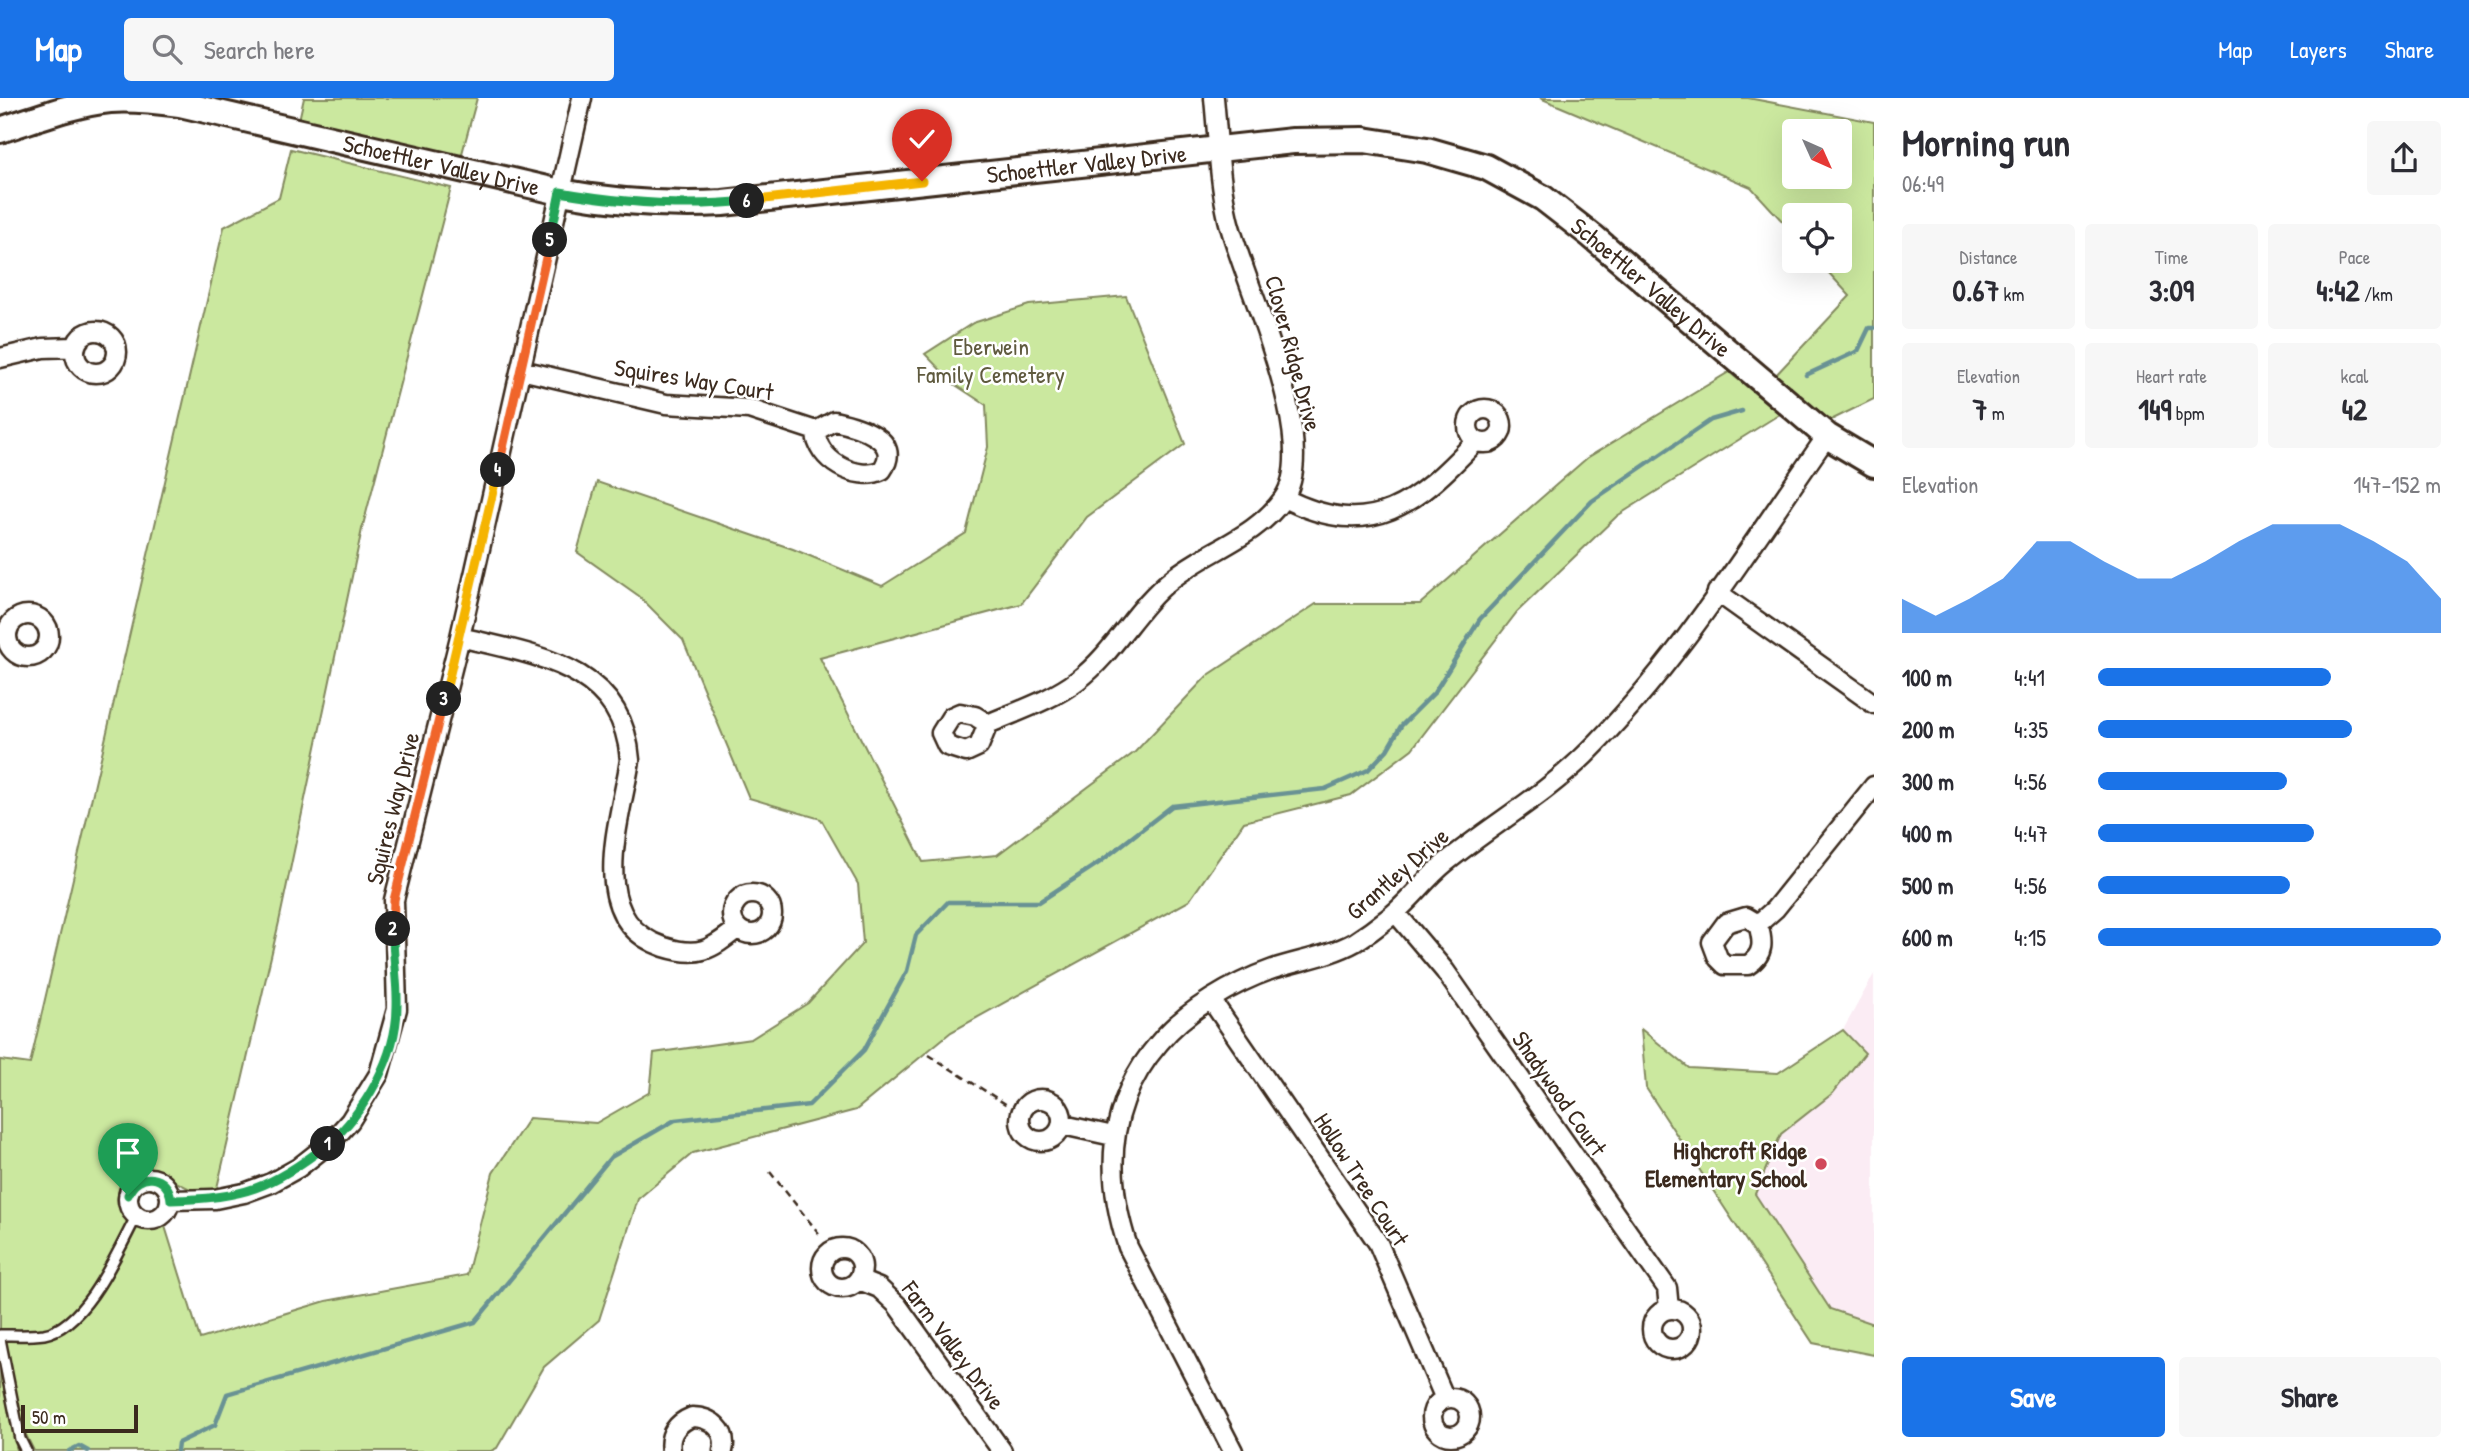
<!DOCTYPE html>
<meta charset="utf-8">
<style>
:root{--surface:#fff;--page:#f7f7f7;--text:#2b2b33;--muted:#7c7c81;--accent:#1a73e8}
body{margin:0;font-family:"Patrick Hand",sans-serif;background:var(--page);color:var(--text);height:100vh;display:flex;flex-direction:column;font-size:26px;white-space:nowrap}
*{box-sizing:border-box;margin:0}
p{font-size:23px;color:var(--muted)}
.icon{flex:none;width:38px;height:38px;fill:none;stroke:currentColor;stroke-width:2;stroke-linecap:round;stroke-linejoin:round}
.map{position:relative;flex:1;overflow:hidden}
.details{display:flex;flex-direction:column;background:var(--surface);width:595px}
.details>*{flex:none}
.needle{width:46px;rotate:135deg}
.fabs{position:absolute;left:1782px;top:21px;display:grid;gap:14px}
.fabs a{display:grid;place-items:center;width:70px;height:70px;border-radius:7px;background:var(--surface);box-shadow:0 7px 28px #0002;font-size:35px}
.scale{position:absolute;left:21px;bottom:18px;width:117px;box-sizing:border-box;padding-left:7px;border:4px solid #3b2a1e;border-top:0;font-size:19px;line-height:24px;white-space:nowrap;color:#3b2a1e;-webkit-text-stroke:5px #fff;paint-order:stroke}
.pin{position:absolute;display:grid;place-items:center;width:60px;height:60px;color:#fff;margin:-72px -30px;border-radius:50% 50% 50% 0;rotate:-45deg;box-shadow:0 0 7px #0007}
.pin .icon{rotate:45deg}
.km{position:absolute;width:35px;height:35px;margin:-18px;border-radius:50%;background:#222;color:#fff;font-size:19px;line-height:35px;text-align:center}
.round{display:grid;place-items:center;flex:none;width:74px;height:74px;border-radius:7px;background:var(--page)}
.headline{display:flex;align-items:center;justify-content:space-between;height:119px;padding:0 28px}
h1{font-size:38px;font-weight:700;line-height:52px}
.figures{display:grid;grid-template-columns:repeat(3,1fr);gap:10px;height:119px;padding:7px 28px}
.figures div{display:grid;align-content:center;border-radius:7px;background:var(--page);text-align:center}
.figures b{font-size:30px;font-weight:700}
.figures small{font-size:19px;font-weight:400}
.figures p{font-size:19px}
.chart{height:196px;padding:14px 28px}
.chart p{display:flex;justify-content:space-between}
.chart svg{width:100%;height:126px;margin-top:7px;fill:var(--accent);opacity:.7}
.primary-button{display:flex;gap:14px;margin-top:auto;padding:14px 28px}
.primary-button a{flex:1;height:80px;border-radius:7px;background:var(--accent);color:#fff;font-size:28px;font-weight:700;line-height:80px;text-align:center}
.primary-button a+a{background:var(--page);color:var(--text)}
ul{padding:0 28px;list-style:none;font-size:23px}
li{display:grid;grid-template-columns:112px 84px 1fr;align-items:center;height:52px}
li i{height:18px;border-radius:9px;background:var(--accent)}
header{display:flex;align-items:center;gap:42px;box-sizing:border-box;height:98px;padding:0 35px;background:var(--accent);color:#fff}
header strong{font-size:33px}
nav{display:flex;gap:38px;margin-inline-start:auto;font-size:24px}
.search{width:490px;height:63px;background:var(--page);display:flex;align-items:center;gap:18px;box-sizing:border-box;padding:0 24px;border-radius:7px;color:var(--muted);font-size:26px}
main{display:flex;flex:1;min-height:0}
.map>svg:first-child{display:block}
.built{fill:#fbecf4}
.green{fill:#cbe89f;stroke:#83895e;stroke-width:2;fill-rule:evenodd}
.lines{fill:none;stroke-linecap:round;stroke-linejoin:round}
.stream{stroke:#699294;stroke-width:4.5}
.lane-casing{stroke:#3b2a1e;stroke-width:14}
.street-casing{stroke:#3b2a1e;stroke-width:23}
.secondary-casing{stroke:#3b2a1e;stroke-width:30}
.path{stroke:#3b2a1e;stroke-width:2.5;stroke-dasharray:7 5;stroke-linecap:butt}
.lane{stroke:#fff;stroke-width:9}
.street{stroke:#fff;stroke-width:18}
.secondary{stroke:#fff;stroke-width:24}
.split-1-casing{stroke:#fff;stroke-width:14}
.split-2-casing{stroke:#fff;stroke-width:14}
.split-3-casing{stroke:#fff;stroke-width:14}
.split-4-casing{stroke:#fff;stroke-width:14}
.split-5-casing{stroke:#fff;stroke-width:14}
.split-6-casing{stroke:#fff;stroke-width:14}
.split-7-casing{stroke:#fff;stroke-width:14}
.split-1{stroke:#22a559;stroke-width:9}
.split-2{stroke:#22a559;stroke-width:9}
.split-3{stroke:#f0652b;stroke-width:9}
.split-4{stroke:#f5b400;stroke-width:9}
.split-5{stroke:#f0652b;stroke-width:9}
.split-6{stroke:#22a559;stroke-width:9}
.split-7{stroke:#f5b400;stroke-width:9}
.poi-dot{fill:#d1495b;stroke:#fff;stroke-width:2.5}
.labels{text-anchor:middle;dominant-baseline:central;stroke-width:5;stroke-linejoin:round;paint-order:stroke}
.street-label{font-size:24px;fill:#3b2a1e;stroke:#fff}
.park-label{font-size:24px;fill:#5f5a3e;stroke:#fff}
.poi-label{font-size:24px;font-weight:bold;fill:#3b2a1e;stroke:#fff;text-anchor:end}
</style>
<header>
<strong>Map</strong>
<div class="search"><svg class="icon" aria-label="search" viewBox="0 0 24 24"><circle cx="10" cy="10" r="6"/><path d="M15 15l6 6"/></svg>Search here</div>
<nav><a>Map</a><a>Layers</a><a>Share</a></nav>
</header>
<main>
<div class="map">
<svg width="1874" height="1353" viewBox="0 0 1874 1353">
<rect width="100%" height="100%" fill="#fff"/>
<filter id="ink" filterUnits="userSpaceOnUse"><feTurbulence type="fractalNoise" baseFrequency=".0143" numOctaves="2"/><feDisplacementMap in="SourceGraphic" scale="14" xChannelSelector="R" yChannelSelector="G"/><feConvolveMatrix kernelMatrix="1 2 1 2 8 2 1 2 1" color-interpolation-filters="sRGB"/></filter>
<g filter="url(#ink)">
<path class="built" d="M1874 876V1226L1830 1211 1755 1096 1781 1036 1833 995 1865 955 1843 932Z"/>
<path class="green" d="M304 0H477L460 63 299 22Z
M1540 0H1748L1874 24V301L1829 323 1774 279 1850 198 1818 163H1839V117H1794V136L1751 89ZM1794 33H1839V79H1794Z
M291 51 451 90 362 431 279 824 217 1090 192 1092 152 1072 134 1073C104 1102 117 1121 153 1131L164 1125 200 1241 326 1203 467 1177 493 1075 529 1020 596 1025 650 994 654 955 751 941 808 905 863 845 858 786 821 721 749 700 683 542 639 498 577 454 597 384 793 451 882 488 966 435 988 349 986 307 954 286 925 256 973 225 1029 207 1126 198 1185 346 1087 419 1021 506 820 560 923 764 997 757 1135 654 1207 578 1316 506H1420L1587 360 1729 274 1780 316 1617 418 1517 514 1412 651 1351 697 1244 724 1189 803 951 934 856 1012 693 1055 638 1101 599 1222 544 1269 497 1350 491 1353H34L22 1329 8 1259 3 1276 17 1353H0V962L30 966 224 129 279 100Z
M1641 931 1689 970 1778 975 1843 932 1865 955 1833 995 1781 1036 1755 1096 1830 1211 1874 1226V1257L1813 1245 1646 990Z"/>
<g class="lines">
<path class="stream" d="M1806 277 1858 253 1869 230H1874
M69 1353 79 1348 88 1353
M177 1353 178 1345 215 1327 227 1296 475 1224 611 1059 675 1022 809 1007 864 952 907 873 916 837 948 804H1039L1100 764 1172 708 1325 691 1368 672 1387 652 1401 628 1434 595 1480 521 1592 403 1711 322 1742 313"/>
<g class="lane-casing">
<path id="lane" d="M0 1237C14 1237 30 1238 44 1236 86 1229 119 1151 137 1117
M0 1241 20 1341 26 1353"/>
</g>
<g class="street-casing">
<path id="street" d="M75 254a21 21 0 1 1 42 0a21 21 0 1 1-42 0Z
M0 260 43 250 75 249
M521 272 666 306 749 311 816 333
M1468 328a17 17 0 1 1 34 0a17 17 0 1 1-34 0Z
M834 323C857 328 904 341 882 372 857 385 815 361 816 333Z
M1284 400C1372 445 1417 405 1476 343
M1717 494 1874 606
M7 538a21 21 0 1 1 42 0a21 21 0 1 1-42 0Z
M460 539C534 557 623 567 630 662 621 722 583 822 664 849 699 860 710 852 737 831
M960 615 975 618 988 626 979 648 966 654 947 648 941 635 951 619Z
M988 626C1018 613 1052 602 1078 582 1115 554 1136 509 1172 481 1208 452 1255 440 1283 401 1323 345 1243 184 1228 121 1219 82 1218 40 1214 0
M732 816a20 20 0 1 1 40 0a20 20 0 1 1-40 0Z
M1396 815 1445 873 1667 1190 1669 1211
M1746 819 1758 826C1763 843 1765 856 1748 867H1725L1718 860 1712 844 1726 825Z
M1758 826 1775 811 1874 688
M1212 903 1378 1145 1445 1301
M1020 1022a21 21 0 1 1 42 0a21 21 0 1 1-42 0Z
M1063 1027 1113 1038
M128 1101a21 21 0 1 1 42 0a21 21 0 1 1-42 0Z
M171 1102 215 1101 244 1095 271 1085 298 1070 331 1044 350 1023 379 976 397 911 394 802 460 539 582 0
M822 1170a20 20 0 1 1 40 0a20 20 0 1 1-40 0Z
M859 1182 879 1190 897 1207 1002 1353
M1652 1231a20 20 0 1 1 40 0a20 20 0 1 1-40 0Z
M1432 1319a19 19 0 1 1 38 0a19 19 0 1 1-38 0Z
M671 1353C668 1336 677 1325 692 1319 711 1319 728 1332 723 1353
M1233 1353 1128 1149C1104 1077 1107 1005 1159 945 1186 912 1233 885 1273 871 1300 862 1330 858 1355 844 1366 837 1377 829 1387 821 1409 805 1424 782 1445 765 1490 728 1543 698 1585 657 1679 564 1751 446 1827 338"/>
</g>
<g class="secondary-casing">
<g id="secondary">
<path id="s1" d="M0 32C35 21 72 6 110 2 133 0 157 3 180 6L560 94C615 104 667 108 723 105L1293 43 1364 42 1427 52 1486 69 1543 100 1592 138 1827 338 1874 366"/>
</g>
</g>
<path class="path" d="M929 957 1007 1007
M770 1074 821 1138"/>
<use href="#lane" class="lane"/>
<use href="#street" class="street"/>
<use href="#secondary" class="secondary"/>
</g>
</g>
<g class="lines" filter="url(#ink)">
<g class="split-1-casing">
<path id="split-1" d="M128 1097C138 1072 169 1076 171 1102 242 1101 272 1090 328 1046"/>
</g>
<g class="split-2-casing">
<path id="split-2" d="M328 1046C365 1014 397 958 397 908 398 882 392 856 393 831"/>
</g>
<g class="split-3-casing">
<path id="split-3" d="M393 831 394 802 444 601"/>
</g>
<g class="split-4-casing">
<path id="split-4" d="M444 601 498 372"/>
</g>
<g class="split-5-casing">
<path id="split-5" d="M498 372 550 142"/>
</g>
<g class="split-6-casing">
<path id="split-6" d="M550 142 560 94C623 105 683 110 747 103"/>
</g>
<g class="split-7-casing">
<path id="split-7" d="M747 103 922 83"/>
</g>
<use href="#split-1" class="split-1"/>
<use href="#split-2" class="split-2"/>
<use href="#split-3" class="split-3"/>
<use href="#split-4" class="split-4"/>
<use href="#split-5" class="split-5"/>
<use href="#split-6" class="split-6"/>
<use href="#split-7" class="split-7"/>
</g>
<circle class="poi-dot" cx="1821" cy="1066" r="7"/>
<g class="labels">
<g class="street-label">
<text stroke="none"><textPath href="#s1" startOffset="1104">Schoettler Valley Drive</textPath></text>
<text stroke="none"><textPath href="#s1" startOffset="453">Schoettler Valley Drive</textPath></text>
<text stroke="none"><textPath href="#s1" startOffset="1713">Schoettler Valley Drive</textPath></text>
<text transform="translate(1294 255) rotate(75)">Clover Ridge Drive</text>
<text transform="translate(694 281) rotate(9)">Squires Way Court</text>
<text transform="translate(392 710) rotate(-76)">Squires Way Drive</text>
<text transform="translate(1397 775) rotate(-41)">Grantley Drive</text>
<text transform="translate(1560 995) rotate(55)">Shadywood Court</text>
<text transform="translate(1362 1081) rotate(57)">Hollow Tree Court</text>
<text transform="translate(954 1247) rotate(53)">Farm Valley Drive</text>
</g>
<g class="park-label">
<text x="991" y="248">Eberwein<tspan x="991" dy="28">Family Cemetery</tspan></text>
</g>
<g class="poi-label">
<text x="1807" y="1052">Highcroft Ridge<tspan x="1807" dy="28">Elementary School</tspan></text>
</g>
</g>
</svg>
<div class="fabs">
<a><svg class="needle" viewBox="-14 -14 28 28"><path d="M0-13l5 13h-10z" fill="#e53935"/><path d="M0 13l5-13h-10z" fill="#7c7c81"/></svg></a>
<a><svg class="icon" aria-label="locate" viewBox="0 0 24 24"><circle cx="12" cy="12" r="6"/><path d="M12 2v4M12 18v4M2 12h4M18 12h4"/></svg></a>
</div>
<div class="scale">50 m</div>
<div class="pin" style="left:128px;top:1097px;background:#1e9e55"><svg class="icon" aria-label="arrive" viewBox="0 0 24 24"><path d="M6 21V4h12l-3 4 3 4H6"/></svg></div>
<div class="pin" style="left:922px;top:83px;background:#d93025"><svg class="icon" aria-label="check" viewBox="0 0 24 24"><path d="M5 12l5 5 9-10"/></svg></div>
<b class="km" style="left:328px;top:1046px">1</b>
<b class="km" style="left:393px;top:831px">2</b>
<b class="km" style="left:444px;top:601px">3</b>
<b class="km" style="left:498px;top:372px">4</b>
<b class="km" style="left:550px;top:142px">5</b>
<b class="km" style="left:747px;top:103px">6</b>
</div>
<section class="details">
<div class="headline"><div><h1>Morning run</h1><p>06:49</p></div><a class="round"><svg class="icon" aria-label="share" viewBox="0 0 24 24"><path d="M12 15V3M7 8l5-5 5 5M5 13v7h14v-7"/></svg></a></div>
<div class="figures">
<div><p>Distance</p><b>0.67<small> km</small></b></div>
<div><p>Time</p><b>3:09</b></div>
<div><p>Pace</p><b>4:42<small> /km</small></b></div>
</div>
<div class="figures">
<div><p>Elevation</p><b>7<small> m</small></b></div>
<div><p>Heart rate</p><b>149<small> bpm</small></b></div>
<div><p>kcal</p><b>42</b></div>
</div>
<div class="chart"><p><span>Elevation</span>147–152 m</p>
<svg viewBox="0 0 160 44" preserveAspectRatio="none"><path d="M0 44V32L10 38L20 32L30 25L40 12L50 12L60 19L70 25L80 25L90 19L100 12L110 6L120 6L130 6L140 12L150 19L160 32V44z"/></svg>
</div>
<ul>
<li><b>100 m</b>4:41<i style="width:68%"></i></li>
<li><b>200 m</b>4:35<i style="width:74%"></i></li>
<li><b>300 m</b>4:56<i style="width:55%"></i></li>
<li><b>400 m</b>4:47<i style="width:63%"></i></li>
<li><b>500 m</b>4:56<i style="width:56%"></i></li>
<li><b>600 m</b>4:15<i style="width:100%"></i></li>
</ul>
<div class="primary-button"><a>Save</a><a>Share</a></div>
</section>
</main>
